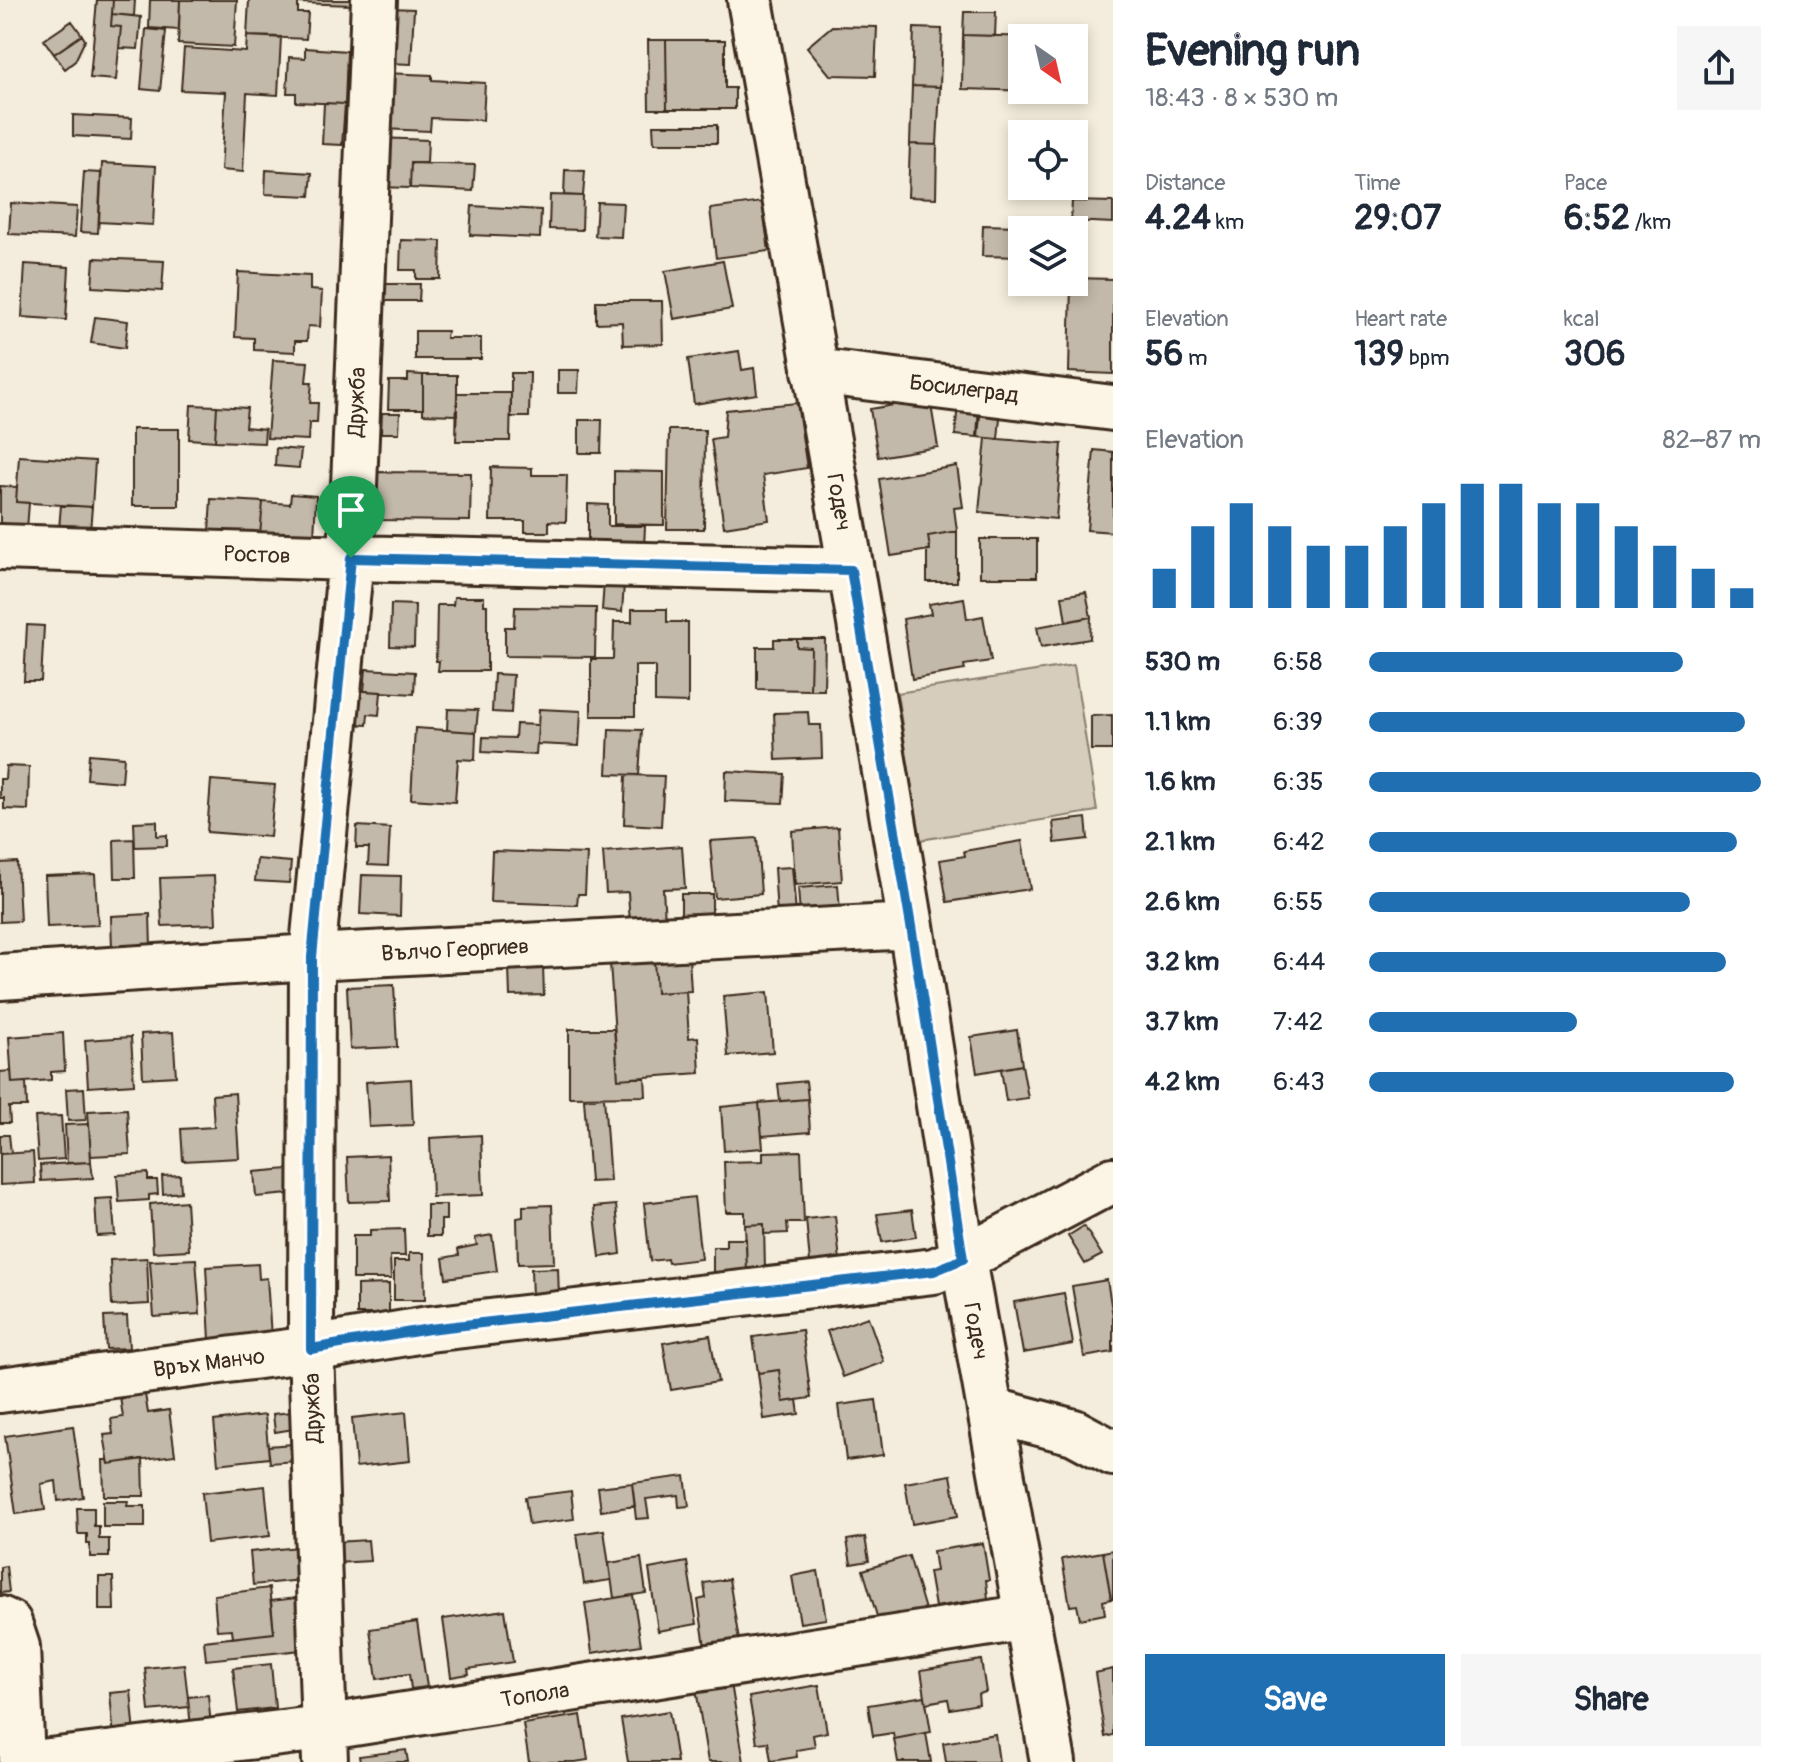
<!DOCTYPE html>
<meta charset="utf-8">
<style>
:root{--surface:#fff;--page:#f6f6f7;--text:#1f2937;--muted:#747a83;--accent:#1f6fb2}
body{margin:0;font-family:Pangolin,sans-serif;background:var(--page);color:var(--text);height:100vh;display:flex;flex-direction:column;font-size:30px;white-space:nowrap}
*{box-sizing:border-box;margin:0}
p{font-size:26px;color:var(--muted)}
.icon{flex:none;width:44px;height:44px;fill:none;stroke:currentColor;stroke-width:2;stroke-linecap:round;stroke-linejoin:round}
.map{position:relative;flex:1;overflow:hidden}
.sheet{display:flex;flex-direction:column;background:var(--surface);width:680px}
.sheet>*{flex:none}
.needle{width:52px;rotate:146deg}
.buttons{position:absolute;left:1008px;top:24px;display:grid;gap:16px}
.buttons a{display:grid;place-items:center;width:80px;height:80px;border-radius:0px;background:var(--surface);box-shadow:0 4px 12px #0003;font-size:40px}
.pin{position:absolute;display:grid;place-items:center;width:68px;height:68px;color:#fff;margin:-82px -34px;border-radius:50% 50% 50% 0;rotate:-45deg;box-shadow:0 0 8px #0007}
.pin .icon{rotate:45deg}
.round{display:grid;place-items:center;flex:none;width:84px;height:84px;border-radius:0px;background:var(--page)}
.headline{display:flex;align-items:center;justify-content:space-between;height:136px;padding:0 32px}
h1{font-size:44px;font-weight:800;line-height:60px}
.stats{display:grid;grid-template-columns:repeat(3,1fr);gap:12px;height:136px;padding:8px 32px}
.stats div{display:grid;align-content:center}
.stats b{font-size:34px;font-weight:800}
.stats small{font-size:22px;font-weight:400}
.stats p{font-size:22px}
.chart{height:224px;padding:16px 32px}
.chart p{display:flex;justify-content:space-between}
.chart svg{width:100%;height:144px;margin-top:8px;stroke:var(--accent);stroke-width:6}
.button{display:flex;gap:16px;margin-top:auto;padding:16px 32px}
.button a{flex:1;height:92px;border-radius:0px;background:var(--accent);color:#fff;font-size:32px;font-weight:800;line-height:92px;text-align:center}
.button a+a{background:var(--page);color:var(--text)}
ul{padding:0 32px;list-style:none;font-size:26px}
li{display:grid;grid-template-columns:128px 96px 1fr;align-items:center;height:60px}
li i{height:20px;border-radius:10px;background:var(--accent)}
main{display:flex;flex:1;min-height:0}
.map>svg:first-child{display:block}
.green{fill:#d6cdbd;stroke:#887c6e;stroke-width:2}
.building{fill:#c3b9aa;stroke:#3b2a1e;stroke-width:2}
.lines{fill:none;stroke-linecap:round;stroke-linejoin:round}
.minor-casing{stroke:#3b2a1e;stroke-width:50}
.minor{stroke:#fcf5e5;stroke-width:44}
.route-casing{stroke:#fff;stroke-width:16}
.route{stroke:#1f6fb2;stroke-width:10}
.labels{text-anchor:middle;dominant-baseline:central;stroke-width:7;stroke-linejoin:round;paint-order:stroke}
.street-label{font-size:22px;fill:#3b2a1e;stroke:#fcf5e5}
</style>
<main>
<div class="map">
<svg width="1113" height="1762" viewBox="0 0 1113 1762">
<rect width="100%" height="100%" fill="#f4eddd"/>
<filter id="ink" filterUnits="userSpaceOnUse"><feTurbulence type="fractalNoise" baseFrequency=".0125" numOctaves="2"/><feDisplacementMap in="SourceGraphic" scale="16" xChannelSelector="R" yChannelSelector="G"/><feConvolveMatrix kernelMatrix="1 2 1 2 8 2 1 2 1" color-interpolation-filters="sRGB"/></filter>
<g filter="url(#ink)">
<path class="green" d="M1074 665 1097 811 920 840 897 693Z"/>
<path class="building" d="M97 0H113L111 26 121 27 116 80 90 78Z
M113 0H135L134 16 112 14Z
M150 0H180L179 30 149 28Z
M180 0H237L234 47 178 44Z
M249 0H298V13H308L306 39 247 36Z
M300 0H352V5L300 3Z
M390 8 414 9 411 64 387 63Z
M964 12H996L995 36 963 35Z
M112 14 141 17 138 49 119 48 121 27 111 26Z
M72 21 82 35 54 54 44 40Z
M832 26 877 27 875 76 830 75 807 47Z
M914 28 942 29 940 87 912 86Z
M146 29 166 31 160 91 141 89Z
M82 35 85 40 75 61 65 69 54 54Z
M963 35 1040 37 1022 38V90L1038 91 962 89Z
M247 36 281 37 278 95 247 93 243 172 221 170 226 92 181 90 184 48 246 52Z
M648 40H666L667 109H649Z
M666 40H725V88H735V109H667Z
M305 48 347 51 345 104 296 102V93H287L289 57 305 58Z
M384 73 432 75V80L485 83 483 120 431 118 430 131 381 129Z
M912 86 940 87 937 145 910 144Z
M324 103 345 104 342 145 322 144Z
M73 115 132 118 131 139 73 136Z
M653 125H717V143H654Z
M380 138 428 140 427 163H411L410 188 378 187Z
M910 144 937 145 936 198 908 197Z
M102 163 156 166 153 225 99 222Z
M411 163 475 165 473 191 410 188Z
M266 170 312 173 310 196 265 194Z
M565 170 585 171 583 196 564 195Z
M84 172 101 173 98 233 80 232Z
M550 195 583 196 582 230 549 229Z
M1072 201 1113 202V223L1071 221Z
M597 202 623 203 621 237 595 236Z
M762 202 769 251 716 258 710 209Z
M11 203 77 207 75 237 9 234Z
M472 206 541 210 540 238 470 235Z
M983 225 1059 227V230H1022V257L982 256Z
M401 240 441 241 440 279H416V270H400Z
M94 258 164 261 162 291 92 287Z
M723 261 732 309 674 319 665 271Z
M25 264 69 267 66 320 22 317Z
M238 272 310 276V290L322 291 320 327 308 326 307 341H295V352L254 350V338L235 337Z
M1074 278 1113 279V374L1069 372 1071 282H1074Z
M384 284H420L419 301H383Z
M596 301H662L663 344 623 345 622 322 596 323Z
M95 317 128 321 125 348 91 343Z
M415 331H447L446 338H481V359H415Z
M739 351 742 370 754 368 757 394 694 404 688 359Z
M273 360 308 362 306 382H312L310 403H318L317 423H309L308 440 267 438Z
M558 370H579L578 393H558Z
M511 373H530L529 417H511Z
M408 374 423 375V409H388L389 381H408Z
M423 375H457V415L423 414Z
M457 393H511L510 441H456Z
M930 399 938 447 878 457 870 409Z
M797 403 807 468 763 475 769 520 724 527 711 439 724 437 726 410Z
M958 403 979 405 977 437 955 435Z
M191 405 217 406 215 441 189 439Z
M981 405 1001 407 998 439 978 437Z
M217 406 247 408 245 427 265 429 264 443 215 441Z
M382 413H400L399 433H381Z
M579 420H602L601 453H579Z
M132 429H179V506H132Z
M669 430H705L704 529H667Z
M986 438 1062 444 1056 519 979 512Z
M276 448 301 450 299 468 275 466Z
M1094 450 1113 452V532L1087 530Z
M19 456 95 461 92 507 16 502Z
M957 466 963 507 954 508 957 531 928 536 930 550 891 556 879 479Z
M491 467 532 468V475H567L566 522 549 521V532H525V521H490Z
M614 471 664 472V525L614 524Z
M374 472 471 473 470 521 374 520Z
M0 486 17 487 16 502 29 503 27 529 0 527Z
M291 494 316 496 314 538 260 535 263 502 290 504Z
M211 499 263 502 260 535 209 532Z
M588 504 608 505V526H645L644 547 588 546Z
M61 505 92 507 90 531 59 529Z
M957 531V582H927V550H930L928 536Z
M980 539H1037V577H980Z
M604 582 624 584 622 612 602 610Z
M1086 592 1091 617 1066 622 1062 596Z
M454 597H484V605H487V671H438L439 661H436L437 605H453Z
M964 598 967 619 983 616 991 661 964 665 965 670 912 679 903 619 931 614 929 604Z
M391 604 415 605 414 647 390 646Z
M515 607 596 608 595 657 505 656V627H514Z
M632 609H667V622H688V703L655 702V666H635V716H591V659H613L614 622H632Z
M1091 617 1090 639 1041 647 1037 627Z
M27 625 44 626 41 681H24Z
M774 639H797V647L811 648 810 690 757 689V647H774Z
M797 639H825L824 690H810L811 648 797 647Z
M366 669 415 672 414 694 364 691Z
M494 674 513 675 511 713 492 712Z
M350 690 381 692 379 715 368 714 367 725 348 724Z
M448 709 478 710 476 732 447 730Z
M539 709 581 711 579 746 537 744Z
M808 712 809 725H821L822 758 776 760 774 713Z
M1112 715V750H1091V716Z
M516 724 538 725 536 755 482 752 483 737 515 738Z
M415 728 476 732 475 760 458 759 455 802 411 799Z
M609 729 642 730 639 775 607 774Z
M89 754 124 757 122 782 87 779Z
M6 766 29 767 28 810 4 809V798H0V779H5Z
M726 771 785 774 783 803 725 801Z
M626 775 664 776 661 826 624 824Z
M211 780 275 785 270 837 207 832Z
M1086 818 1088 839 1055 843 1053 822Z
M157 821V836L167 835V846L135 847 134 822Z
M357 826 390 828 388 866 368 865 369 848H356Z
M838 827 842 881 795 885 792 831Z
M757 838 761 894 715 898 710 841Z
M134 839 135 878H115L114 840Z
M1022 841 1030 889 947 902 940 860 965 856 964 851Z
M682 846 685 888 663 889 665 921 630 924 628 892 606 893 603 852Z
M492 851 587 854 585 894H578L577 905 490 902Z
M257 859 291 862 289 883 255 881Z
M17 862 20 921 0 922V863Z
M792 867 796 914 777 915 774 868Z
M95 874 98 925 47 927 45 876Z
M362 875 401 876 400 916 360 914Z
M214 876 216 924 162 926 160 878Z
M838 885 840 911 800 915 798 888Z
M681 894H712V921H681Z
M150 914 151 948 112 949 111 916Z
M689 957 691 991 656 993 654 960Z
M654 960 656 993 686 991 689 1038 698 1037 700 1073 618 1079 610 963Z
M543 966 544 995 510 996 509 968Z
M394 985 397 1047 350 1049 347 987Z
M768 992 773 1052 728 1056 723 996Z
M569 1029H614L618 1079 645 1077 646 1096 569 1097Z
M1017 1030 1022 1065 977 1073 971 1037Z
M173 1032 176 1076 143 1078 141 1034Z
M63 1033 65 1071 51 1072V1080L12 1083 9 1037Z
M131 1037 134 1084 88 1087 85 1040Z
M1022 1065 1028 1098 1006 1101 1001 1069Z
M11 1071 12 1083 26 1082 27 1107H9L10 1123H0V1072Z
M411 1079 413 1125 369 1127 366 1082Z
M806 1081 808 1099 780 1101 778 1084Z
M84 1088 86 1120 68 1121 66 1089Z
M235 1093 239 1158 183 1161 181 1129 214 1127 212 1095Z
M604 1097 610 1181 590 1182 584 1099Z
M808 1099 810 1132 762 1136 759 1103Z
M759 1103 763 1148 724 1151 721 1107Z
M127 1109 130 1154 91 1156 88 1111Z
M61 1116 64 1159 38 1161 35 1117Z
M89 1124 91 1162 67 1163 65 1125Z
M0 1135H9L11 1153 0 1154Z
M481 1135 483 1195 432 1197 430 1138Z
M801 1151 804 1223H787L788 1233 764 1234V1224L745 1225V1212H726L724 1162 763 1161V1152Z
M33 1152 35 1183 0 1185V1154Z
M388 1155 390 1201 349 1202 347 1157Z
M91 1162 93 1178 41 1181 40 1165Z
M288 1169 289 1194 256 1197 254 1172Z
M148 1173V1180H157L158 1194 149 1195V1200L119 1202 117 1175Z
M180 1175 181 1192 163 1194 162 1176Z
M694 1197 701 1259 668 1263 667 1259 650 1261 644 1203Z
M112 1198 115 1235 97 1236 95 1199Z
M186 1201 189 1250 153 1252 150 1204Z
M427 1205H446V1220H441V1236H427Z
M552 1205 554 1263 518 1264 517 1218 523 1217V1206Z
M616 1205 621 1254 600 1257 594 1207Z
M912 1210 916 1237 882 1242 877 1214Z
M835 1216 840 1260 810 1263 806 1219Z
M764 1224 765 1271H747L745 1225Z
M1084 1226 1102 1255 1085 1264 1068 1236Z
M404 1229 405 1256H390L391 1279H353V1236H370V1230Z
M492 1235 497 1271 446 1278 443 1258 459 1255 458 1249 477 1245 475 1238Z
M726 1239H746L747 1273 713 1274V1247H726Z
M409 1253H424L425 1300H394V1261H409Z
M147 1258 149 1304 112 1306 110 1260Z
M196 1259 200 1314 154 1317 150 1261Z
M258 1264 259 1279 267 1278 271 1337 210 1340 206 1267Z
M558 1268 559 1297 532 1298 531 1269Z
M1107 1280 1113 1316V1352L1084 1357 1072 1286Z
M389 1284V1314H357V1285Z
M1064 1293 1073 1344 1023 1353 1014 1302Z
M127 1316 129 1348 106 1349 104 1317Z
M868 1317 884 1362 843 1377 827 1331Z
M802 1330 811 1398 783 1402 779 1370 758 1373 753 1337Z
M710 1335 718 1382 671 1390 663 1343Z
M779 1370 783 1402 797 1400 799 1414 764 1419 758 1373Z
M145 1394 148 1413 169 1410 175 1455 109 1464 104 1435 113 1434 111 1419 123 1417 120 1397Z
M876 1400 883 1455 846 1460 839 1405Z
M292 1412 294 1429 275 1432 273 1414Z
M406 1412 410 1461 356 1467 352 1418Z
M265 1415 269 1458 218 1464 214 1421Z
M73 1426 83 1497 58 1501 56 1481 41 1484 45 1510 16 1514 5 1436Z
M293 1444 295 1461 270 1463 268 1446Z
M143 1459 144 1496H104L103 1460H108L109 1464Z
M951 1475 958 1516 912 1524 905 1483Z
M685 1476 689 1506 679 1507 678 1495 646 1499 649 1518 636 1519 632 1483Z
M632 1483 635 1506 601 1511 598 1487Z
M265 1486 270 1536 207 1543 202 1493Z
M571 1491 574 1519 529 1525 525 1497Z
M103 1501H128L127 1506H145V1527H103Z
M77 1508H94V1526H99V1539H109V1557H90V1544H87V1534H78Z
M604 1530 611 1580 584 1584 577 1534Z
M865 1537 869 1561 851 1564 847 1540Z
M368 1540 370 1561 336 1563 335 1542Z
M983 1543 989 1580H986L988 1598 935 1607 929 1572 936 1571 933 1551Z
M298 1547 301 1580 253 1585 250 1552Z
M1113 1550V1599H1111L1103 1552Z
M1103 1552 1111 1599 1103 1601 1105 1614 1080 1619 1077 1605 1070 1606 1062 1559Z
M909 1556 926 1613 880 1626 863 1570Z
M641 1558 646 1593 614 1598 609 1563Z
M687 1562 697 1624 658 1631 649 1569Z
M6 1566 9 1592 0 1593V1567Z
M818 1571 826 1619 800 1623 792 1576Z
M99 1577H113L114 1610H99Z
M729 1579 740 1647 706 1653 698 1600 706 1598 704 1583Z
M269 1588 274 1633 233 1638 232 1629 217 1630 214 1595Z
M633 1595 641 1645 592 1653 585 1603Z
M296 1598 301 1650 206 1660 204 1641 274 1633 271 1601Z
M505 1610 513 1662 468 1669 469 1674 451 1677 443 1619Z
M417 1622 427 1687 411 1689 409 1674 377 1679 370 1629Z
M981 1660 986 1692 978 1694 979 1704 950 1709 948 1699 926 1703 921 1670Z
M184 1664 189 1707 149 1711 145 1668Z
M271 1664 275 1708 238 1712 233 1668Z
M1113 1669V1735L1105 1737 1095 1673Z
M730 1677 744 1762H708L695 1683Z
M819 1685 827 1732 813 1735 815 1747 796 1750 797 1757 771 1761 768 1742 757 1743 749 1697Z
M131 1691 135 1735 114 1738 110 1693Z
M208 1695 211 1726 191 1728 188 1697Z
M925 1696 931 1732 894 1739 893 1733 873 1736 868 1705Z
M669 1711 677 1762H628L621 1719Z
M581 1715 588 1760 575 1762H529L523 1724Z
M926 1733 931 1762H898L894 1739Z
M995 1734 999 1762H946L943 1743Z
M406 1750 408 1762H360L359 1756Z"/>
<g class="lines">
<g class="minor-casing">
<path id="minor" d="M750 0 851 570 911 926 963 1259 1053 1762
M815 371 1113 408
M0 547 351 558 851 570
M0 977 312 957 911 926
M0 1390 311 1349 429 1329 934 1271 963 1259 1113 1180
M990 1410 1074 1432 1113 1453
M0 1619 9 1623 17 1647 22 1762
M41 1762 322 1728 1028 1617
M325 1762 311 1349 312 957 351 558 374 0"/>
</g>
<use href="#minor" class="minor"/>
</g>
</g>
<g class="lines" filter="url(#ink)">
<g class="route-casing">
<path id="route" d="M351 558 851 570 911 926 963 1259 934 1271 429 1329 311 1349 312 957Z"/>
</g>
<use href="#route" class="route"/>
</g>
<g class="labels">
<g class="street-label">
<text transform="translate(964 389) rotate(7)">Босилеград</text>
<text transform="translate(357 402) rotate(-88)">Дружба</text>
<text transform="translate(839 502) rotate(80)">Годеч</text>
<text transform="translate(257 555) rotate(2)">Ростов</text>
<text transform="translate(455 950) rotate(-3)">Вълчо Георгиев</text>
<text transform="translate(976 1331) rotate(80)">Годеч</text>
<text transform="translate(209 1363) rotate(-7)">Връх Манчо</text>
<text transform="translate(313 1408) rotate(-92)">Дружба</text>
<text transform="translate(535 1695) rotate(-9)">Топола</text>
</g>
</g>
</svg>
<div class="buttons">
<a><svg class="needle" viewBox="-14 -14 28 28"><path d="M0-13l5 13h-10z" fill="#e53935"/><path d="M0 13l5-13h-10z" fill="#747a83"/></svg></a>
<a><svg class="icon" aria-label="locate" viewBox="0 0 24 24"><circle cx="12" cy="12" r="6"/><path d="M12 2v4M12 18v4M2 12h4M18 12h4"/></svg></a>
<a><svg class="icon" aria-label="layers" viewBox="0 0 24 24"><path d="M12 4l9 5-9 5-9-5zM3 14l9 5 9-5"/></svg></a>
</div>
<div class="pin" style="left:351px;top:558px;background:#1e9e55"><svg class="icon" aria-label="arrive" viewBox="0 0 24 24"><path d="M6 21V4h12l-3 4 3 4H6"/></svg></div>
</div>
<section class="sheet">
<div class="headline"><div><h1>Evening run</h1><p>18:43 · 8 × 530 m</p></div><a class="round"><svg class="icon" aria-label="share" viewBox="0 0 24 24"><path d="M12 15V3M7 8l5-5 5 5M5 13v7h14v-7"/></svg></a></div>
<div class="stats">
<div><p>Distance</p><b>4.24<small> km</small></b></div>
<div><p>Time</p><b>29:07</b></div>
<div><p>Pace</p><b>6:52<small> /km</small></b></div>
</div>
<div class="stats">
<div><p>Elevation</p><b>56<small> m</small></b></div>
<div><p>Heart rate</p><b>139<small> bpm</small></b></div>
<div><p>kcal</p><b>306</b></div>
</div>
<div class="chart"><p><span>Elevation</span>82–87 m</p>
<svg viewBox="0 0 160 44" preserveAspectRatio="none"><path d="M5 44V32M15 44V19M25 44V12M35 44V19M45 44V25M55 44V25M65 44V19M75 44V12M85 44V6M95 44V6M105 44V12M115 44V12M125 44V19M135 44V25M145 44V32M155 44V38"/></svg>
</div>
<ul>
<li><b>530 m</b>6:58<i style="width:80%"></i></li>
<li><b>1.1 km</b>6:39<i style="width:96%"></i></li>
<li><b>1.6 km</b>6:35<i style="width:100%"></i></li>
<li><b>2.1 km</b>6:42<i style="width:94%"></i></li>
<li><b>2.6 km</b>6:55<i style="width:82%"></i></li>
<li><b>3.2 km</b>6:44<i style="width:91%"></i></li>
<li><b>3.7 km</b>7:42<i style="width:53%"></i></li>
<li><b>4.2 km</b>6:43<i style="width:93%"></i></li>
</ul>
<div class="button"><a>Save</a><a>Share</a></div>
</section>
</main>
